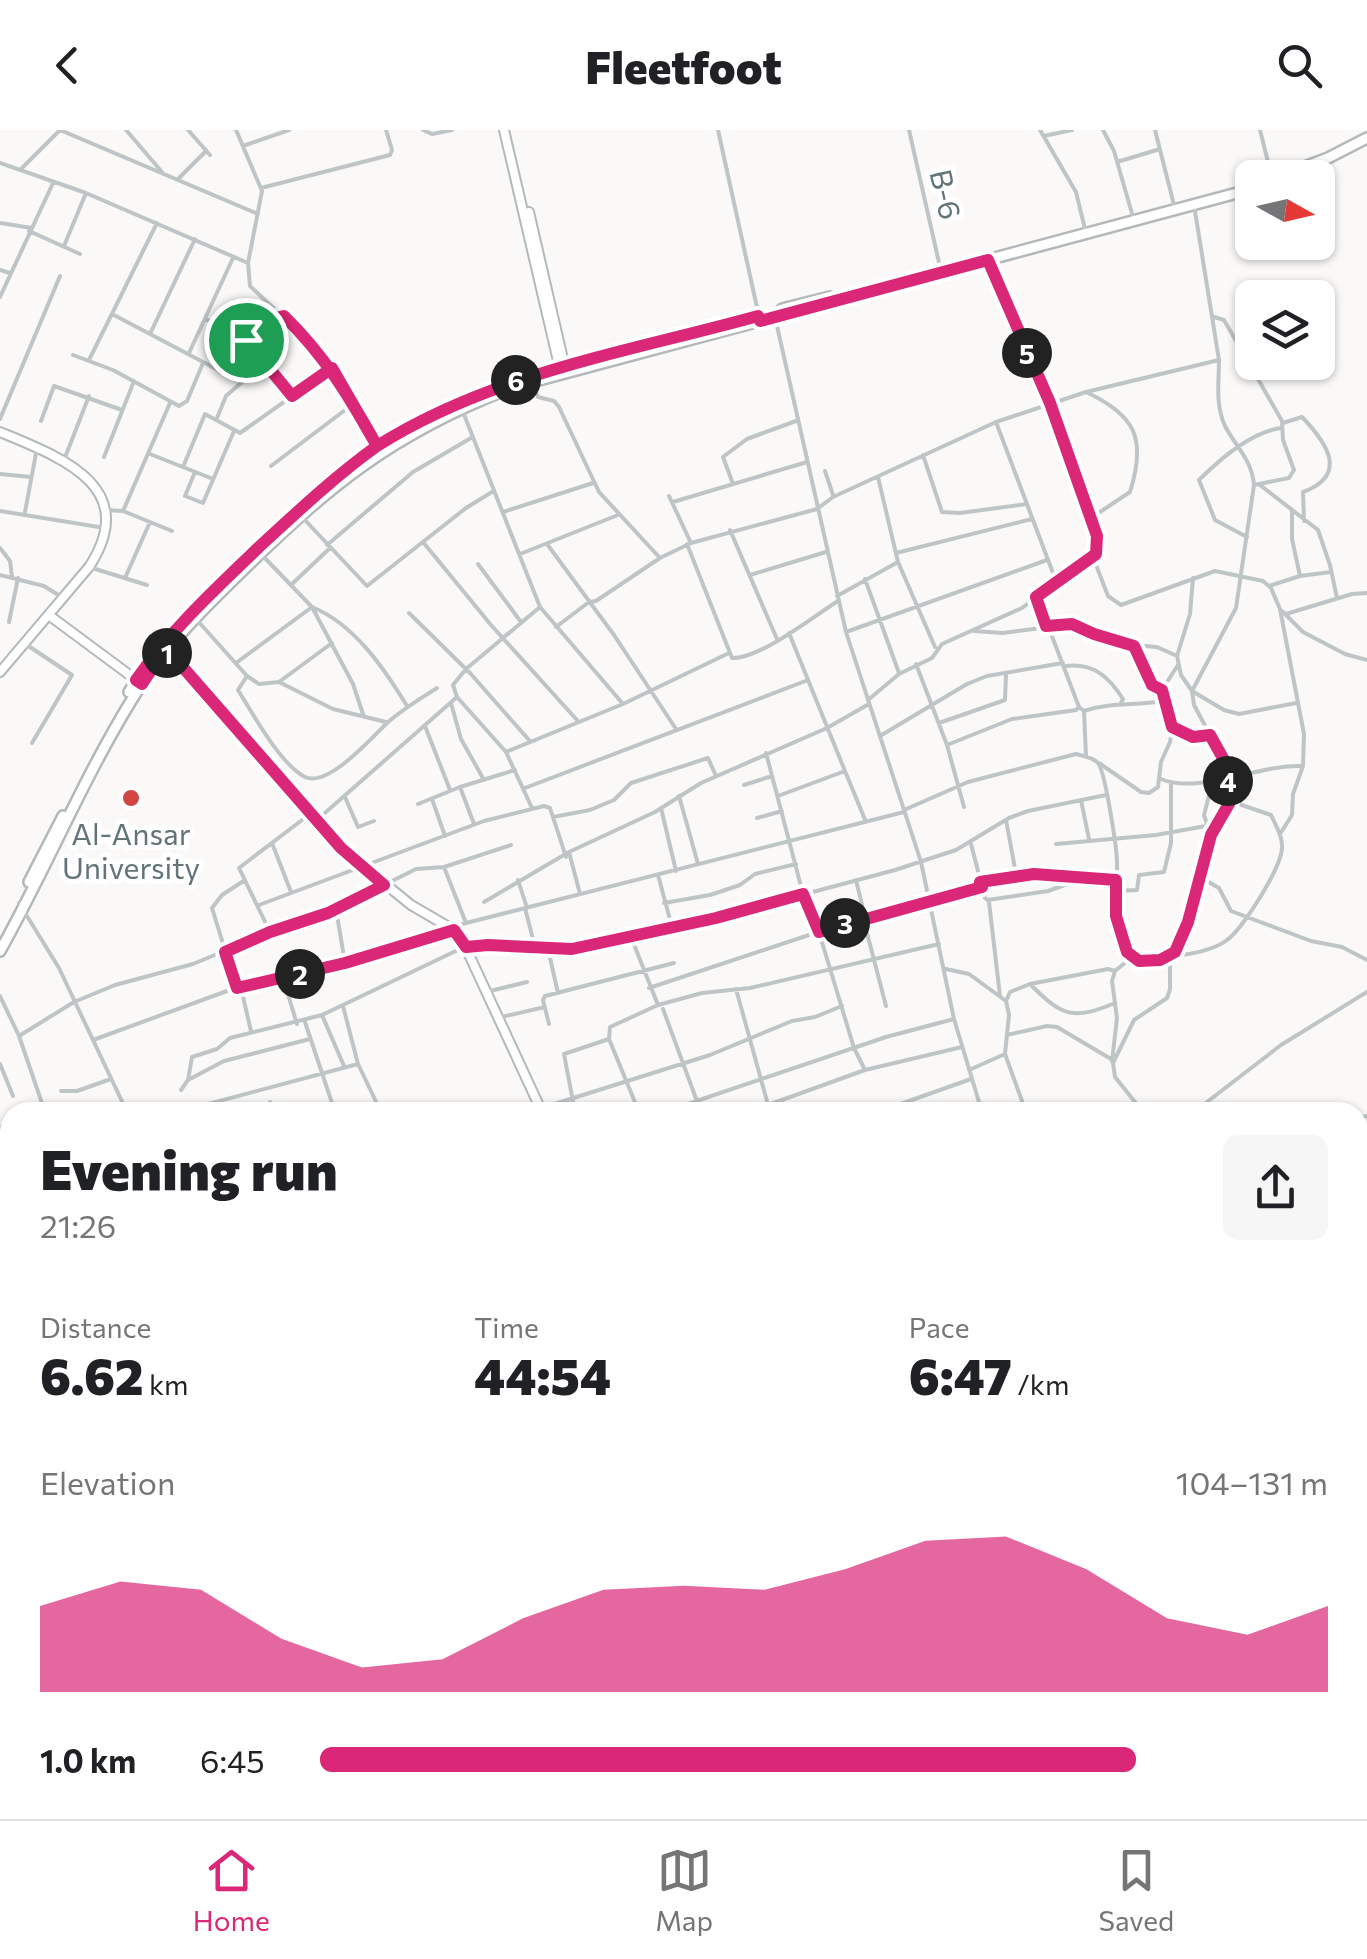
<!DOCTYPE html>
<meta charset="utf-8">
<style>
:root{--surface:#fff;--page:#f6f6f6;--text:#202124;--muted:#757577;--line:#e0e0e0;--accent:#db2777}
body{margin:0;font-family:Commissioner,sans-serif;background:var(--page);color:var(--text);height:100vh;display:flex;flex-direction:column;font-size:38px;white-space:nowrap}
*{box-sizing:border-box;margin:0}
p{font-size:32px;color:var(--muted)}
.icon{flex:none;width:55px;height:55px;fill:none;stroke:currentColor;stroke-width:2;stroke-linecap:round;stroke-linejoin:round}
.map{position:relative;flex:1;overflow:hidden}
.panel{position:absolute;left:0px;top:972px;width:1368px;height:718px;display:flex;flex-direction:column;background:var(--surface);border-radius:30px 30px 0 0;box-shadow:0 2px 8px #0004}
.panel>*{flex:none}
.needle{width:65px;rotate:98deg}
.fabs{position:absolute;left:1235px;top:30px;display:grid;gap:20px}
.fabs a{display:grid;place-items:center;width:100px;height:100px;border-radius:15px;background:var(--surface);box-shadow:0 2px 8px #0004;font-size:50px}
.pin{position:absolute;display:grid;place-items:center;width:85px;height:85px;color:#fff;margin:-42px;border:5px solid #fff;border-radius:50%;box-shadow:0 2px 10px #0007}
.km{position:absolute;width:50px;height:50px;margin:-25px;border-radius:50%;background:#222;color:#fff;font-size:28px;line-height:50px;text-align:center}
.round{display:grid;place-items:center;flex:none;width:105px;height:105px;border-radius:15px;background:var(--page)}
.overview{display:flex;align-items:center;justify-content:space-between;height:170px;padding:0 40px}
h1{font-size:55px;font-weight:800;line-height:75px}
.figures{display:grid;grid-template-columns:repeat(3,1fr);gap:15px;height:170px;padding:10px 40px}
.figures div{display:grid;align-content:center}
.figures b{font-size:50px;font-weight:800}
.figures small{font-size:28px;font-weight:400}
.figures p{font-size:28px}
.chart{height:280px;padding:20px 40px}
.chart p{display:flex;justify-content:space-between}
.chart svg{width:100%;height:180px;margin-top:10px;fill:var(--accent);opacity:.7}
ul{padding:0 40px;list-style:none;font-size:32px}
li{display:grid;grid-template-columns:160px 120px 1fr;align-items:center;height:75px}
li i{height:25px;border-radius:12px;background:var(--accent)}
header{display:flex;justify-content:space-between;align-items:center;height:130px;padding:0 40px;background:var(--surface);font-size:45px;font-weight:800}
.menu{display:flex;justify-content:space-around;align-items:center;height:140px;border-top:2px solid var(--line);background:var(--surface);font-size:28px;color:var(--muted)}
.menu a{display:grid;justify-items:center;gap:5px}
.menu .on{color:var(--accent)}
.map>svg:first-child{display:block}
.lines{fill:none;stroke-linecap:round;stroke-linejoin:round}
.secondary-casing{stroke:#b2b9bc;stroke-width:12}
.primary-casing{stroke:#b3b9bb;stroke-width:14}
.street{stroke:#bfc5c7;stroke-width:4}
.secondary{stroke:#fff;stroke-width:8}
.primary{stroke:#fff;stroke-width:9}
.route-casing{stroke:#fff;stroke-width:20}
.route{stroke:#db2777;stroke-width:12}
.poi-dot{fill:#d24540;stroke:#fff;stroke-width:4}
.labels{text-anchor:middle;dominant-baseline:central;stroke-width:10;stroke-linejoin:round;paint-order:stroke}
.street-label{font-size:30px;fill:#637479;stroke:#fff}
.poi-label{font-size:30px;fill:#637479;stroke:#fff}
</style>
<header><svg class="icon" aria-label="back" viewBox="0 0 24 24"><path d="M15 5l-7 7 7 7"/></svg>Fleetfoot<svg class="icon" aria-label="search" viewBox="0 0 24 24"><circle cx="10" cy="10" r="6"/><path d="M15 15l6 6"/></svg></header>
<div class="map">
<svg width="1367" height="1689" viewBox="0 0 1367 1689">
<rect width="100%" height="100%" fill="#faf9f8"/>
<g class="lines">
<g class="secondary-casing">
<path id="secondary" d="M504 0 561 244
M529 82 566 242
M0 302C60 327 142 356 89 437L0 542
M50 486 139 552
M164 521 179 534 341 718 411 775 454 800 465 816 542 982
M1027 1680 1033 1689"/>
</g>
<g class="primary-casing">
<path id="primary" d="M1275 48 1328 28 1367 8
M782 179 830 167
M478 264 554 240
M389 309 432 284
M129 562 151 529
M29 752 63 686
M0 821C46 739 82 651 131 571 159 524 195 487 234 449 326 358 390 304 513 257L1252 59"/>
</g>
<path class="street" d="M60 0 258 84
M126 0 162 42
M188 0 210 25
M236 0 262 61 248 133 250 156 315 217 332 238 377 316
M423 0 432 4 452 0
M718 0 760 191
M909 0 940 137
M1040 0 1076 62 1085 99
M1103 0 1114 21 1133 87
M1155 0 1174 75
M1260 0 1272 48
M1044 6 1072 0
M243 16 289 0
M1117 32 1160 19
M0 33 86 63 248 133
M21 39 60 0
M178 49 206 21
M261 58 390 25 392 20 386 0
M0 93 32 98
M29 101 80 124
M64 116 86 63
M0 140 10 143
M0 167 53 53
M112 184 241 252
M775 187 846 502 921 732 954 889 982 982
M1214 187 1224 190 1282 291 1283 310 1294 340 1289 348 1254 355
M206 189 246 210 290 264
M150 204 195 109
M246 210 266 191 283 186
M189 223 233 128
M73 225 113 240 179 276 187 271 203 233
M89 230 157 93
M532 252 538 267 554 271 559 277 599 362 660 428
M1086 262C1135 285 1147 308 1130 362L1094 386
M463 282 540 477 623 574
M217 288 226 266 265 232
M0 289 60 146
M41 291 54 256 122 280
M996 292 1056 451
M1283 293 1302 287C1327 313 1349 345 1303 362L1304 391
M150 324 213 349
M923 325 942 382 960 383 1027 374
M104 327 134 251
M64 330 89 266
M271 336 353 274
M183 337 205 284 240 303 332 238
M825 341 833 365
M195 342 185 366 203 373 234 301
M0 344 31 347
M878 347 898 432 935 517
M733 354 723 327 747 309 796 291
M1260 355 1318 400 1330 435 1337 468
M669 366 690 411
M673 372 807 332
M104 380 123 381 172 401
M0 381 105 398
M123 381 170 273
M1292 381V409L1300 446
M25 382 37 318
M503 382 593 353
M303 388 367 456 466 378 492 362
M730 400 777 509
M1247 407 1215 390 1199 350C1220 329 1251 302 1281 298
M423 412 491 495 577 590
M547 414 614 505 676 599
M687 414 732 528C758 530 814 486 838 471
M327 415 413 342 471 308
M0 418 10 431 12 447
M896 423 1032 389
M261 424 312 477 353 554 364 587
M520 424 618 385
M1093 427 1108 466 1121 475 1215 441 1263 451 1271 458 1280 479 1304 604 1303 636 1293 664 1292 685 1280 704
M478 434 521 492
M89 437 147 455
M0 445 44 456 60 466
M750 445 826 422
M125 448 150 392
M1193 448 1190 484 1177 526 1181 545 1192 561 1224 580 1239 584 1296 573
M865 449 899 543
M292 454 330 418
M1269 456 1300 446 1331 442
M837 466 898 432
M1037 467 1079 577 1084 581 1086 626
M312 477C354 494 384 538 407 576
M1282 481 1303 502 1345 524 1367 530
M409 483 470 543 529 610
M1286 484 1352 464 1367 463
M197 490 247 546 259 554 279 552 332 513
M9 492 18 448
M556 497 589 472 596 471 660 428 691 413 817 379 833 367 996 292 1086 262 1219 230
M974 501 1003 503 1072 494 1121 514 1157 517 1177 526
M846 502 1047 430
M24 513 72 545 32 613
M1134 516 1152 555 1162 560
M236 533 312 477
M916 534 947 615 964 677
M1178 535 1162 560 1171 594 1193 607 1210 605
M1066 536C1094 533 1109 547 1123 569L1121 573
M247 546 238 560C253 584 280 634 305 647 327 658 371 609 386 594 401 580 420 569 437 558
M279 552 333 579 386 592
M868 570 899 544 932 528 942 514 1022 478 1098 421 1092 387 1084 373 1050 273 989 130
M451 573 461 609 484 650
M1084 581C1111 572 1135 576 1163 571
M939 593 1005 570 1006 545
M425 596 450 660
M880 606 967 554 987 546 1063 533
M947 615 1012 589 1076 580 1079 577
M506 622 623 574 729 523
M766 623 803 764 818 799 854 918 865 940
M1099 633 1141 662 1149 663 1158 657 1161 632 1170 612 1173 597
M845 641 866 692
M1161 649C1198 665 1259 634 1303 636
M744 655 772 646
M460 657 474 694
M525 658 808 550
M679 666 698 734
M778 666 845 641 789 503
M345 667 358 697 374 691
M432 669 445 706
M1081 670 1089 709
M418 674 460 657 515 640
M532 678 506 622 457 567 453 555 466 539 540 477
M661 678 676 741
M904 680 968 652 1076 624C1083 626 1093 627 1098 633 1105 641 1117 718 1117 733 1118 769 1106 859 1173 824
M553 687 590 680 614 670 631 653 708 628 716 646
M757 688 782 681
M318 689 457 567
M1006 690 1016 744
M1210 703 1204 685 1213 650
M272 713 291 762
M971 714 985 768 988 770 1048 761 1090 746
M1056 714 1156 705 1206 696
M569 722 580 764
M444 737 466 793
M658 745 672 797
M1200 747 1219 758 1231 781 1311 811 1342 817 1367 830
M518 750 527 778
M856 750 865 787
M980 752 1034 744 1114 749
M1116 761 1137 760 1139 745 1164 742 1171 713V652
M484 772 569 722 655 682 701 653 827 598 869 574
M989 772 1000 866
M19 773 59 838 127 982
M664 773 710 765 740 755 755 744 796 734
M259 775 484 691 544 676 550 678 566 727
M525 778 535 817
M336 779 345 833
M270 802 239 738 310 684
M867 803 886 876
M631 807 658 875
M466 817 487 815 572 819 716 788 895 740 956 720 1009 688 1028 681 1106 665
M548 819 558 863
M1173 826C1189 825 1214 820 1227 810 1243 799 1284 734 1282 715 1282 705 1275 694 1271 685L1230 671
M946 839 969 844 1006 871 1009 885 1005 924 1026 982
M283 848 297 894
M1032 856C1063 887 1074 890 1115 873
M241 858 251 901
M649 858 851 791 981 757
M237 859 212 778 222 765 245 750
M736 859 770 982
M490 861 527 852
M0 866 19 906 45 982
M1006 871 1010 862 1030 854 1108 839 1115 841
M343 876 358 934 381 982
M663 879 701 982
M322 885 344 936
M497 888 545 877
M305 892 335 982
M549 894 543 870 545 866 674 833
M1007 905 1047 896 1057 897 1111 929
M19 906 74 872 115 855 193 834 280 798 328 783 416 739 444 737 511 715
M93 910 227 861 369 826 466 793 904 682
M1112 931 1117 888 1112 851 1115 841 1126 832 1127 823
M0 934 13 966
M969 940 1005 924
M188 950 224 931 310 909
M181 960 188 950 192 927 217 919 230 908 322 885 462 818
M61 961H77L111 949
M220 971 224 982
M270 972 275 982
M768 975 865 940 962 917
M178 982 358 934
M313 982 333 978
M364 982 377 977
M529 982 710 925 792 891 815 887 842 876
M575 982 564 924 609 909
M639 982 609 909 610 897 658 875 702 863 750 858 939 814
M664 982 886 907 954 889
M878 982 971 949
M1143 982 1115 947 1113 933 1134 890 1167 868 1170 859V830L1188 792 1211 704 1223 689 1230 671 1224 631 1194 575 1192 561 1236 478 1254 355C1252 330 1236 317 1225 296 1215 274 1219 252 1219 230L1194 75
M1194 982 1281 915 1367 862
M1358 988 1367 986
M0 997 10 996
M0 1016 10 1046
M1358 1082 1367 1080
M0 1087 10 1084
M1358 1120 1367 1117
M0 1143 10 1157
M0 1184 10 1174
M1358 1194 1367 1187
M0 1238 10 1227
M1358 1241 1367 1236
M1358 1281 1367 1290
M0 1297 10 1286
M0 1327 10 1324
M0 1377 10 1374
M0 1448 10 1444
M1358 1516 1367 1534
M0 1543 10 1539
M0 1565 10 1581
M0 1616 10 1604
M166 1680 175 1689
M215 1680 221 1689
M257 1680 258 1689
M303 1680 305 1689
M362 1680 366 1689
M470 1680 472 1689
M509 1680 512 1689
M553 1680 557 1689
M631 1680 635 1689
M700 1680 702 1689
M901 1680 903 1689
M928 1680 930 1689
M1092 1680 1096 1689
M1156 1680 1159 1689
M1221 1680 1224 1689
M45 1689 55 1680
M154 1689 162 1680
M228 1689 245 1680
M319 1689 341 1680
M377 1689 403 1680
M479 1689 504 1680
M590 1689 599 1680
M715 1689 758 1680"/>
<use href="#secondary" class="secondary"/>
<use href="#primary" class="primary"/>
</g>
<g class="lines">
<g class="route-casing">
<path id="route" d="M246 210 266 191 284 186C325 226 349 266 377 316 334 347 297 382 258 418 214 460 171 500 136 550L142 554 164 521 180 534 341 718 384 755 328 783 270 802 225 822 237 858 345 833 454 800 466 817 488 815 572 819 716 788 803 764 819 802 982 757 980 752 1034 744 1116 750V786L1127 822 1139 831 1160 830 1175 822 1188 792 1211 705 1230 672 1224 630 1210 605 1193 607 1172 597 1162 560 1152 555 1134 516 1094 504 1072 494 1046 496 1036 467 1096 424 1097 406 1050 273 988 130 760 191 758 186C628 222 493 243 377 316L332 238 292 266 246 210"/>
</g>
<use href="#route" class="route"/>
</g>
<circle class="poi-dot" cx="131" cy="668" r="10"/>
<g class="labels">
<g class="street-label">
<text transform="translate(947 64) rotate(77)">B-6</text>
</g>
<g class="poi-label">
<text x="131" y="702">Al-Ansar<tspan x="131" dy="34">University</tspan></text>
</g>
</g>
</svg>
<div class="fabs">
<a><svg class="needle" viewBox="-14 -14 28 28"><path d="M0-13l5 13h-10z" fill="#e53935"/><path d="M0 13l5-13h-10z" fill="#757577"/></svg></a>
<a><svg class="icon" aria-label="layers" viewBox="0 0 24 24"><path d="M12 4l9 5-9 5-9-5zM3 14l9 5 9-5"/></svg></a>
</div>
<div class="pin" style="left:246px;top:210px;background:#1e9e55"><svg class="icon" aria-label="arrive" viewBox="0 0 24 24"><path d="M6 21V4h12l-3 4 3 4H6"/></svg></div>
<b class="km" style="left:167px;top:523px">1</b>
<b class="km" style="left:300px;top:844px">2</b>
<b class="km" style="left:845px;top:793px">3</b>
<b class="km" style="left:1228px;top:651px">4</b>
<b class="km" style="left:1027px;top:223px">5</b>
<b class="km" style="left:516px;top:250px">6</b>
<section class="panel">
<div class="overview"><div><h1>Evening run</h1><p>21:26</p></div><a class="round"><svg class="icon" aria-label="share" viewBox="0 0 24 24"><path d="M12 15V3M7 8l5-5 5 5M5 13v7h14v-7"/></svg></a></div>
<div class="figures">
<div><p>Distance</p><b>6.62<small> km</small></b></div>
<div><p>Time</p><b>44:54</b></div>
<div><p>Pace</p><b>6:47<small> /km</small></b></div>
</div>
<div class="chart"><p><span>Elevation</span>104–131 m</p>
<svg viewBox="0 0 160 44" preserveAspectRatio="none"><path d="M0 44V23L10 17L20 19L30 31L40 38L50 36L60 26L70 19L80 18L90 19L100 14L110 7L120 6L130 14L140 26L150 30L160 23V44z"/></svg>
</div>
<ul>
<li><b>1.0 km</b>6:45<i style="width:81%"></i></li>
</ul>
</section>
</div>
<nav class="menu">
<a class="on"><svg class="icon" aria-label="home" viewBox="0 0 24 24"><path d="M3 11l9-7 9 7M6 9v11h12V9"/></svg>Home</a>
<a><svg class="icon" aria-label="map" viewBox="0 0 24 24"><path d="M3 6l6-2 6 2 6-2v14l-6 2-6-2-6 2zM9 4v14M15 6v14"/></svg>Map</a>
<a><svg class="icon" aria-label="saved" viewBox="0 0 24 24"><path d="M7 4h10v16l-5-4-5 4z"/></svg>Saved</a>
</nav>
